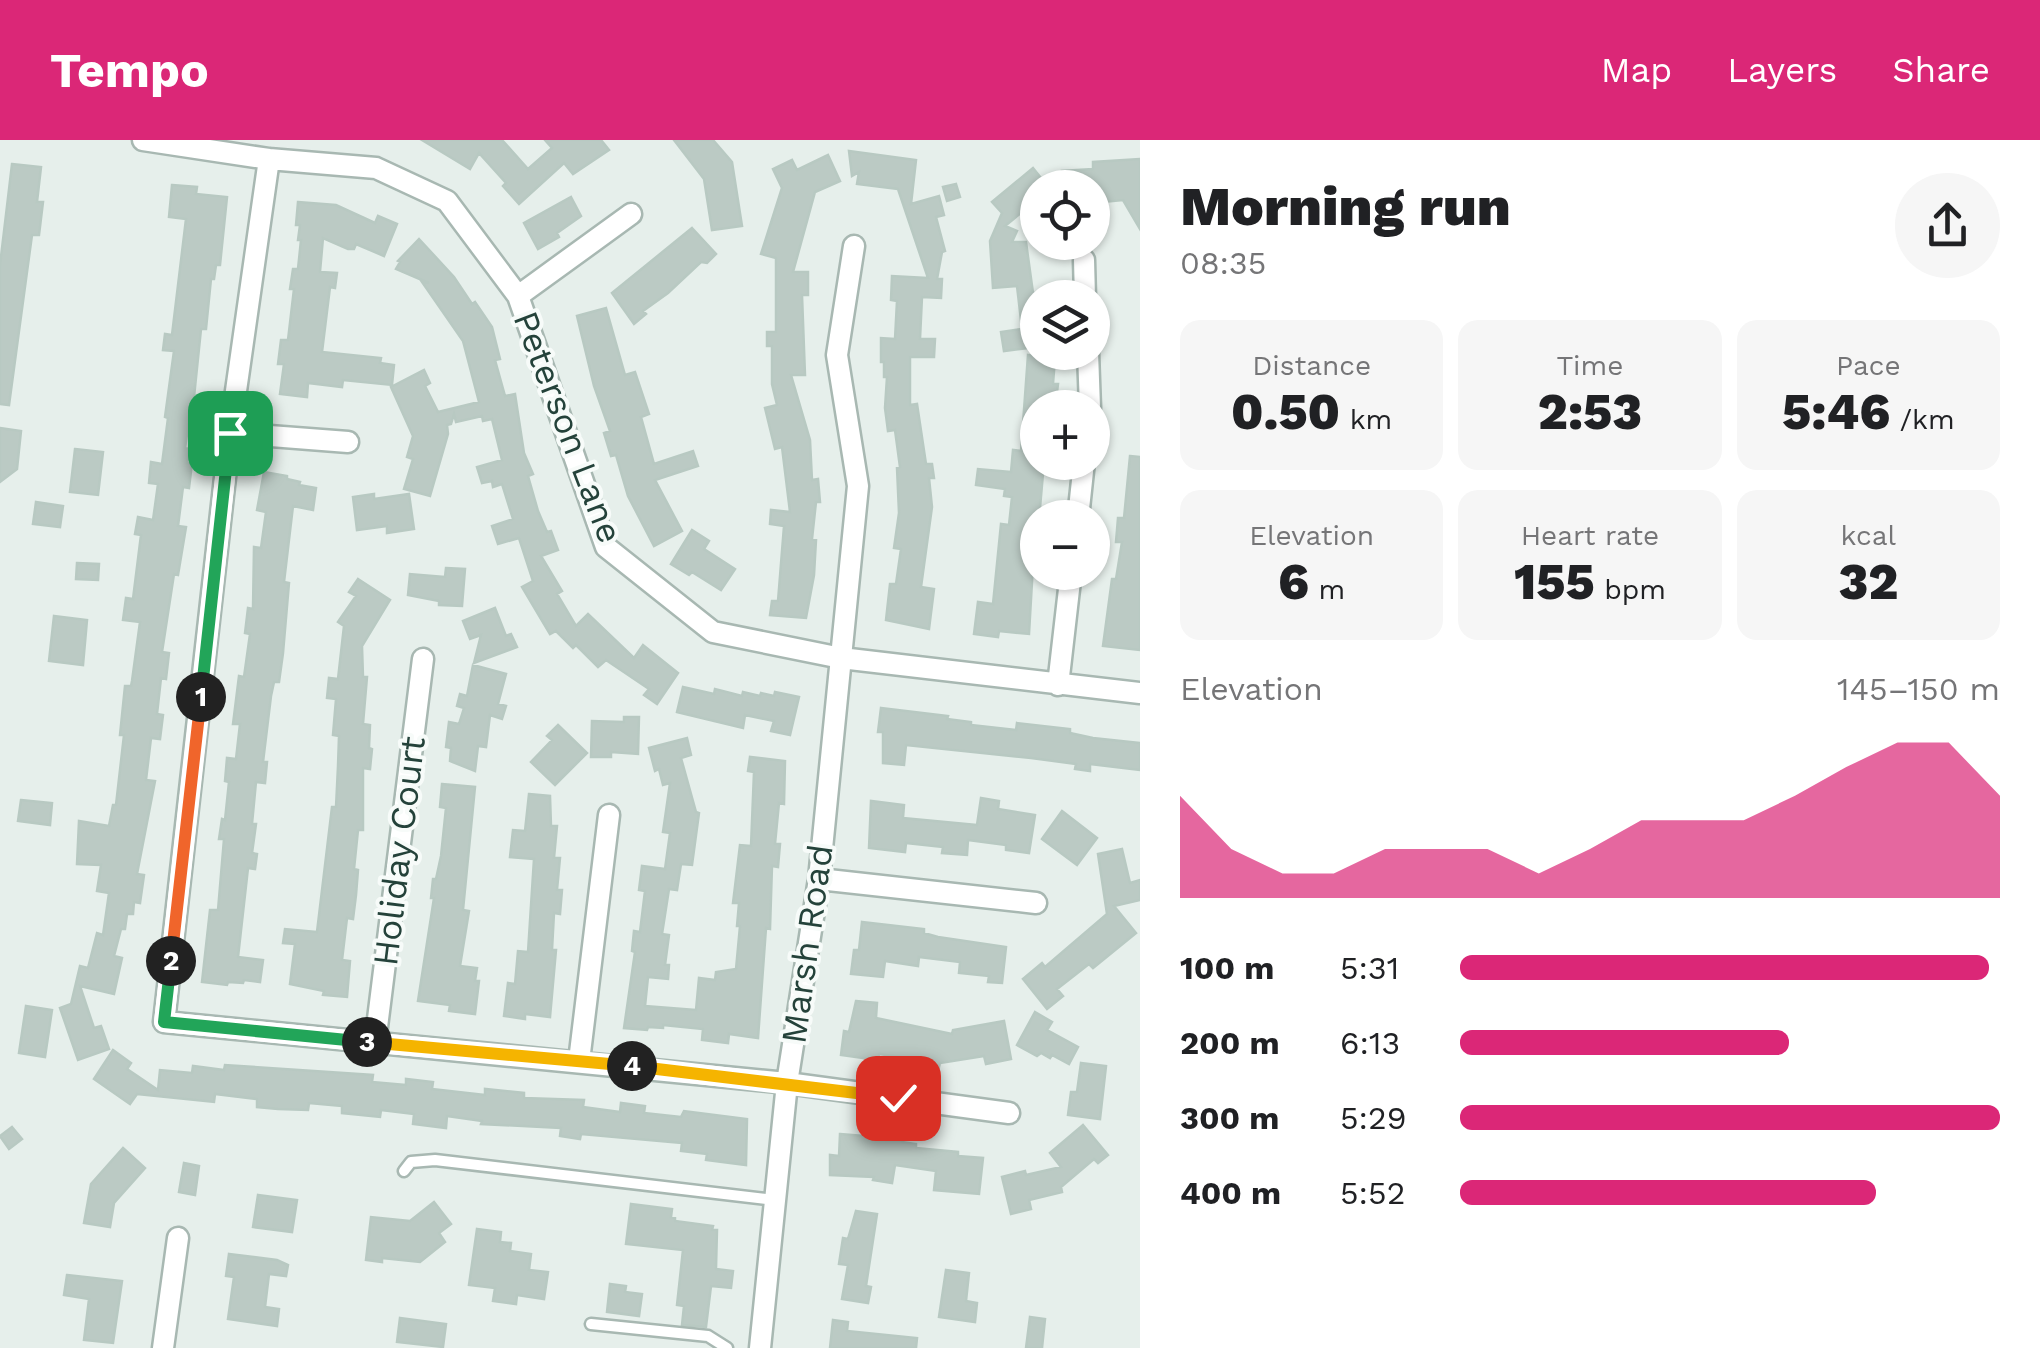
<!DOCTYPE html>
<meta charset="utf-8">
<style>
:root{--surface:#fff;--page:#f6f6f6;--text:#202124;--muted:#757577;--accent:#db2777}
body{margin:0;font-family:"Work Sans",sans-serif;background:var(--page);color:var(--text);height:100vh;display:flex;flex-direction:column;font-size:38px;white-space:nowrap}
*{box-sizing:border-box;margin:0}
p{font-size:32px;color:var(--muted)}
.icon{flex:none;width:55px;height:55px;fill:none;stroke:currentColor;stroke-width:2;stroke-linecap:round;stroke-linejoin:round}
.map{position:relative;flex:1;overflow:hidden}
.sheet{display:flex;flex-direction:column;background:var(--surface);width:900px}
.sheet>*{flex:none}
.fabs{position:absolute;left:1020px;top:30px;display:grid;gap:20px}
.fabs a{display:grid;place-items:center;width:90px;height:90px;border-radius:50%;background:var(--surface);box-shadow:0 2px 8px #0004;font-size:50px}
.pin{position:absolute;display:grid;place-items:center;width:85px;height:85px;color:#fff;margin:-42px;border-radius:20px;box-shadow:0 5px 15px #0006}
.km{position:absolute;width:50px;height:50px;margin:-25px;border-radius:50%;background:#222;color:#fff;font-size:28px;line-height:50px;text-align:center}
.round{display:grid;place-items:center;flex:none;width:105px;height:105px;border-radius:52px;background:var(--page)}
.head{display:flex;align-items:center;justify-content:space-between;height:170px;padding:0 40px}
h1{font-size:55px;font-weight:800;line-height:75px}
.figures{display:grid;grid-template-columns:repeat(3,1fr);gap:15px;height:170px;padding:10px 40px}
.figures div{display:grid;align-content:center;border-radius:20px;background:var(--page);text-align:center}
.figures b{font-size:50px;font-weight:800}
.figures small{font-size:28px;font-weight:400}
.figures p{font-size:28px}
.chart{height:280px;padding:20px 40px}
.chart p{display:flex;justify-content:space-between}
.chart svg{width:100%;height:180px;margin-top:10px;fill:var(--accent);opacity:.7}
ul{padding:0 40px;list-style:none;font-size:32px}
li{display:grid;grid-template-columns:160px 120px 1fr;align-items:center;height:75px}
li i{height:25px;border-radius:12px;background:var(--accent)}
header{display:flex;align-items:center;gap:60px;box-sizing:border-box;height:140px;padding:0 50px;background:var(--accent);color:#fff}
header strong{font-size:48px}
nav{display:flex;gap:55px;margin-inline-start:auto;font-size:35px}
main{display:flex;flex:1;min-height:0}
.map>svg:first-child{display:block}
.building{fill:#bbcac4;stroke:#b8c9c2;stroke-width:2.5}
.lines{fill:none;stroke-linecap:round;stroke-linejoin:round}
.service-casing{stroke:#a8b8b2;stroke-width:15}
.minor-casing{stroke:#a8b8b2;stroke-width:25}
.service{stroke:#fff;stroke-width:10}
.minor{stroke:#fff;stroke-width:20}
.split-1-casing{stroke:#fff;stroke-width:20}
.split-2-casing{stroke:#fff;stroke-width:20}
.split-3-casing{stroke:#fff;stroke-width:20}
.split-4-casing{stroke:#fff;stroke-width:20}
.split-5-casing{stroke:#fff;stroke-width:20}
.split-1{stroke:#22a559;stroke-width:12}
.split-2{stroke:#f0652b;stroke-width:12}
.split-3{stroke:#22a559;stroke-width:12}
.split-4{stroke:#f5b400;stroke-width:12}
.split-5{stroke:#f5b400;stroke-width:12}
.labels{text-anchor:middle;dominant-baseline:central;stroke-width:8;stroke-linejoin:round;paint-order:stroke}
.street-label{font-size:35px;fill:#24423a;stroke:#f7fbf9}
</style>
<header>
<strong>Tempo</strong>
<nav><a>Map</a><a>Layers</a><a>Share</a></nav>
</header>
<main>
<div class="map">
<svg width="1140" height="1208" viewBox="0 0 1140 1208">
<rect width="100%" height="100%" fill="#e6efeb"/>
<path class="building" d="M422 0H502L528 29 552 8 545 0H601L609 10 573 34 564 23 519 64 503 46 506 43 479 13 470 29Z
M674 0H713L732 22 742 86 712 90 704 39Z
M849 11 916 20 911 64 939 56 944 75 936 77 945 111 942 112 937 139H942L941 158 922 157 920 199H935L934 217H910V265L917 264 926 324H932L934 338H929L932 367 921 447 934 449 929 489 886 480 890 444H896L901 409 894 408 899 373 897 328 900 327 895 290 888 291 885 268 887 237H884V222H881V198L895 199 897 161 891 160 892 136 928 138 898 49 857 44 859 32 852 36Z
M828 15 840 41 815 52 793 132H808V155H802L805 235H791L810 300 812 340 818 339 820 362H816L812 399 816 400 814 435 806 478 770 475 772 461H778L784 386 770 384 771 370 790 372 782 307 775 309 765 268 777 265 772 244V206H767V192H776V118L761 114 782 48 773 29 792 20 797 30Z
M1140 19V89L1123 60 1094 63 1092 48H1064L1062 31 1093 29V22Z
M12 24 41 27 37 62H43L39 95H32L9 265 0 264V125Z
M1033 28 1049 48H1038V59L1005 86 1017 91 1012 102H1026L1033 153H1038V207L1004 211 1001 192 1022 189 1017 146 993 148 990 101 1002 73 992 62Z
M956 44 960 57 947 61 943 47Z
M172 45 197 47 196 54 227 57 220 125H216L214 139H211L206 189H201L194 257H201L197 282 189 281 185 308 189 309 187 323H192L189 348 183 347 178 386 186 387 178 435 174 434 162 512 169 513 166 539 161 538 157 574 163 575 160 599 151 598 146 640 155 641 137 734 144 735 140 763 134 762 133 774H127L125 789H121L114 816 122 818 114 854 80 846 94 888 101 886 109 909 78 920 60 868 71 864 80 826 88 828 97 793 103 795 109 753 97 751 101 725 77 724 79 681 109 686 113 665H116L124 595H120L125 546H131L132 541 140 482 123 480 126 458 133 459 141 395 135 394 138 377 153 380 158 344 149 343 151 322 162 324 168 278 165 277 174 211 163 210 165 194 172 195 186 79 169 77Z
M571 57 581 76 557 93 559 97 538 109 524 83Z
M298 62 336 65 375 83 378 76 397 84 384 116 356 104 354 109H348L323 98 320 132 337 133 335 148 330 147 322 212 381 218 380 223 394 225 392 245 343 240 342 247 308 243 307 257 280 254 284 224H278L281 200H288L294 149H290L293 129H298L301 100H298L300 85H296Z
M692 88 716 114 707 123 701 122 668 153 643 171 646 174 634 184 612 153Z
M419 99 454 137 472 164 475 162 492 187 500 219 495 220 505 256 515 254 524 313 533 334 528 336 538 371 547 392 551 391 558 410 541 416 562 451 557 454 576 486 588 474 634 518 643 505 678 533 657 564 644 555 649 549 606 520 598 527 576 505 573 508 556 491 550 494 522 447 533 441 519 398 498 404 492 386 513 379 502 344 493 347 492 341 482 343 477 327 502 320 492 279 483 281 482 276 456 282 454 274 451 284 447 285 448 294 430 356 404 349 413 319 407 317 413 296 391 247 424 230 430 243 425 246 438 272 479 262 463 201 422 142 429 143 396 129 400 122 398 121Z
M606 168 625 235 635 232 649 274 641 277 654 324 693 311 698 326 655 340 682 391 654 406 628 356 616 315 611 316 604 293 610 291 594 246 577 176Z
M1028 215 1055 218 1053 244H1058L1055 268H1038V322H1044L1038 391 1035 390 1029 494 999 491 998 497 974 494 978 462 993 464 1001 384 1009 385 1012 357 1004 356 1005 349 976 345 978 329 1011 332 1013 310 1021 311Z
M0 288 21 291 17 329 0 342Z
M75 309 103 312 98 355 70 352Z
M1130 316 1140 317V510L1103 506 1112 439H1116L1122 402H1116L1118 378H1124Z
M264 332 287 336V339L300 342 299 345 316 348 313 370 293 366 284 442 289 443 283 513 279 542H274L271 556 263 622H267L265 643 256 642 252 684H256L252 713 257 714 255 729 248 728 238 817 263 820 260 842 244 840 243 843 228 842 227 845 202 842 210 770H218L224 699H219L222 679 225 680 229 642 225 641 227 618 236 619 240 584H233L239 536 244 537 250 494 245 493 248 468 253 469 254 407 261 408 266 372 257 370Z
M374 354V359L409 354 414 389 387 393V386L357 390 353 357Z
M36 362 63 366 60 387 33 384Z
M692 390 709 401 704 409 735 429 721 450 692 432 689 435 671 424Z
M77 423 99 424 98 440 76 439Z
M446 428 465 429 462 466 439 465V461L408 455 410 434 445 437Z
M358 439 390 460 362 506 363 537H367L363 584 370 585 369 608 372 609 370 629 363 628V690H358L354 729 358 730 356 755 353 779 347 778 342 820 350 821 347 857 323 855 324 851 290 844 295 804 283 803 285 789 317 792 332 667H336L338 626 339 596 333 595 336 559 327 558 329 538 338 539 344 486 338 482 356 456 349 452Z
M495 468 506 496 511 494 517 507 474 523 481 495 470 499 463 481Z
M54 476 87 480 83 525 49 521Z
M473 525 506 534 498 564 506 566 502 579 490 575 486 607 478 606 475 631 450 621 451 608 446 607 449 582 459 584 464 568 457 566 460 554 467 556Z
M683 547 714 554 715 549 742 556 743 552 760 556 761 553 774 556 775 552 799 557 790 595 771 591 774 581 745 575 743 588 677 572Z
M881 568 948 576 947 579 971 582V585L1016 590 1017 583 1070 589V593L1093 598 1140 603V630L1090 624V631L1075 629 1076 624 1031 618 906 605 904 625 883 623V592H878Z
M624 577H639L638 614 611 612V617H591L592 581 624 582Z
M558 585 587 613 555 645 531 622 552 600 547 596Z
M687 598 691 615 681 618 696 672 699 673 692 725 681 724 677 750 669 749 662 794 669 795 665 825H669L668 839 648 837 645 866 696 870 699 838 715 840 716 832 736 829 740 786H737L739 763H733L740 705 751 706 754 632 748 631 750 617 785 621 784 664 779 663 775 704H780L778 727 772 726 770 789 766 788 758 898 729 894 728 903 702 900 703 889 663 885V888L648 887 647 890 624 888 635 812 632 811 634 791 640 792 645 751 639 750 642 726 665 729 670 693 663 692 670 643 663 645 659 629 655 631 649 608Z
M442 644 475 647 463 770 469 771 460 826 477 828 475 841H479L475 874 449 871 450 865 418 861 434 758H431L433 739H436L441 716 446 668 440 667Z
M529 654 550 656 551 686H557L554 718H560L557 750H562L560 774 554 773 552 810H556L550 877 525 874V879L504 876 508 843 515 844 518 811 528 812 534 719 510 717 513 690 525 691Z
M981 658 999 661 998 669 1035 675 1029 713 1006 710V705L968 700 967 715 942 713 943 707 906 703 905 712 869 708 871 661 904 665 903 678 977 685Z
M21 660 52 663 50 685 18 681Z
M1062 671 1097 698 1077 725 1042 699Z
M1122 709 1130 743 1140 740V760L1114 766 1136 793 1093 828 1089 824 1057 849 1063 856 1047 869 1023 839 1042 823 1045 827 1107 774 1098 714Z
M862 782 924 789V793L938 797 1006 807 1002 843 988 842 989 836 959 833 960 822 919 817 918 826 885 821 883 837 851 834 854 810H859Z
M856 861 877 863 876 878 952 894 953 890 1004 881 1011 919 986 924 984 916 940 923 939 927 919 924 920 920 879 914 878 920 841 915 844 891 849 892Z
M26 866 52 870 45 917 19 913Z
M1035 872 1052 882 1047 890 1078 907 1069 924 1052 915 1050 918 1041 913 1037 916 1017 905Z
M113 910 131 923 127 929 158 950 160 930 192 933 193 926 224 930 225 925 373 935 372 942 406 945V939L433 942 432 949 485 955V949L524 953V958L584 960 583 967 620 972 621 963 645 966 644 973 681 977 684 971 747 979 746 1025 706 1020 707 1014 681 1011 682 1003 581 994 580 999 560 996 561 988 481 984 482 981 447 976 446 988 413 984 414 974 381 970 380 977 342 973V966L309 963 308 970 278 969 257 967V959L215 954 214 962 137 954 130 964 94 939Z
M1081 923 1106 926 1100 979 1068 975 1071 952H1077Z
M1083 985 1108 1015 1098 1023 1094 1019 1061 1047 1062 1052 1029 1060 1031 1069 1011 1074 1002 1037 1025 1031 1026 1035 1061 1027 1050 1013Z
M12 987 22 999 9 1009 0 996Z
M840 994 903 999 902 1002 916 1004V1008L958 1012V1016L983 1018 979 1054 934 1050 936 1031 895 1025 892 1043 873 1040 874 1037 830 1035V1015L839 1016Z
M123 1008 145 1028 114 1063 110 1087 84 1083 91 1044Z
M184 1023 199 1026 195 1055 179 1052Z
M258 1055 297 1060 292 1092 253 1087Z
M434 1062 451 1084 439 1093 445 1102 420 1122 382 1118V1122L366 1120 371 1077 410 1081Z
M631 1064 672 1069 671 1077 675 1078V1081L713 1086 712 1090H717L716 1129 733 1131 731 1148 711 1146 706 1187 682 1185 684 1166 677 1165 683 1110 626 1104Z
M856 1071 877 1074 866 1146 871 1147 868 1163 842 1159 848 1125 839 1124 843 1098 848 1099Z
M477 1089 501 1092 500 1102 511 1103 510 1111 531 1114 529 1130 548 1132 544 1159 517 1155 516 1164 493 1161 495 1148 469 1145Z
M229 1114 277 1120 288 1125 286 1136 269 1134 265 1167 279 1169 277 1186 228 1179 234 1137 226 1136Z
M946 1130 969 1133 966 1161 977 1163 975 1182 939 1177Z
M67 1135 122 1141 113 1203 84 1200 89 1159 64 1155Z
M610 1144 626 1146 625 1152 642 1154 639 1176 607 1172Z
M1030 1177 1045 1179 1042 1208H1026Z
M400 1178 446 1184 443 1207 397 1202Z
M833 1180 848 1182 847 1191 917 1198 916 1208H830Z"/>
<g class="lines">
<g class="service-casing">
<path id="service" d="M404 1031 411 1022 435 1020 775 1060
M591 1184 708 1196 727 1208"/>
</g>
<g class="minor-casing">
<path id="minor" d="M143 0 269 19 376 28 447 61 518 156 606 407 713 492 841 518 1140 553
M269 19 230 293 164 882 787 943 1009 973
M1084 120 1085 158
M518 156 631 74
M1088 212 1090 268
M230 293 348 302
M1078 378 1084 322
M1058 545 1071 432
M819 739 1036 763
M375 903 423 519
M579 921 609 675
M163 1208 178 1098
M760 1208 787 943 819 739 858 346 837 215 854 106"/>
</g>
<use href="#service" class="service"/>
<use href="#minor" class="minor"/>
</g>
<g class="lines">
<g class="split-1-casing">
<path id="split-1" d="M201 557 230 293"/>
</g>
<g class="split-2-casing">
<path id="split-2" d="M171 821 201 557"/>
</g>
<g class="split-3-casing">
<path id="split-3" d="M171 821 164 882 367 902"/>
</g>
<g class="split-4-casing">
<path id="split-4" d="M367 902 632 926"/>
</g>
<g class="split-5-casing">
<path id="split-5" d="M632 926 898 958"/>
</g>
<use href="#split-1" class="split-1"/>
<use href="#split-2" class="split-2"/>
<use href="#split-3" class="split-3"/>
<use href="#split-4" class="split-4"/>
<use href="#split-5" class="split-5"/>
</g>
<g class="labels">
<g class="street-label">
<text transform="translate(568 287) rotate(69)">Peterson Lane</text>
<text transform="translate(399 711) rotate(-83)">Holiday Court</text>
<text transform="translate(807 804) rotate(-82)">Marsh Road</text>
</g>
</g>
</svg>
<div class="fabs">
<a><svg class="icon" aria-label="locate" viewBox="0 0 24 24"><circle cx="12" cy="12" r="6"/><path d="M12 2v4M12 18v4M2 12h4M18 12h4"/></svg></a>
<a><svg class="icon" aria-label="layers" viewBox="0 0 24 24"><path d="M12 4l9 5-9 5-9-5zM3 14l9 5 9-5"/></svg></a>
<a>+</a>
<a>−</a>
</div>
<div class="pin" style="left:230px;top:293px;background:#1e9e55"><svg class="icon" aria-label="arrive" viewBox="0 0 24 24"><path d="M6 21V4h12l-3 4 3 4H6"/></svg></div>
<div class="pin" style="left:898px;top:958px;background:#d93025"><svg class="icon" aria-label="check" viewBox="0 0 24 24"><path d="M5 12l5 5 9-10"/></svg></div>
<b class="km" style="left:201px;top:557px">1</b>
<b class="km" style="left:171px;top:821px">2</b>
<b class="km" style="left:367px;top:902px">3</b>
<b class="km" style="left:632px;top:926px">4</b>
</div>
<section class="sheet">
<div class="head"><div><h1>Morning run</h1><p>08:35</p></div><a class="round"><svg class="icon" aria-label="share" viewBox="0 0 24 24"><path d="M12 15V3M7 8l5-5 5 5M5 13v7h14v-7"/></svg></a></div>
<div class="figures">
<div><p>Distance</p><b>0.50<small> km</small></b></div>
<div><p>Time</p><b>2:53</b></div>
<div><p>Pace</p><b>5:46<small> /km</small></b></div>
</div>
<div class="figures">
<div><p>Elevation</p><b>6<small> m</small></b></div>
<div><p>Heart rate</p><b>155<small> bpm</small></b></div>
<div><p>kcal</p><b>32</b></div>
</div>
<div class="chart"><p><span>Elevation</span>145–150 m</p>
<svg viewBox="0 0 160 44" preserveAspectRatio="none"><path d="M0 44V19L10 32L20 38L30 38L40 32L50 32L60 32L70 38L80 32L90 25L100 25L110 25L120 19L130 12L140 6L150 6L160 19V44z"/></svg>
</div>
<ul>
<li><b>100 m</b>5:31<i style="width:98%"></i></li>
<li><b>200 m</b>6:13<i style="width:61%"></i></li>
<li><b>300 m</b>5:29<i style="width:100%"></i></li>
<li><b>400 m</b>5:52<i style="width:77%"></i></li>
</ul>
</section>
</main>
